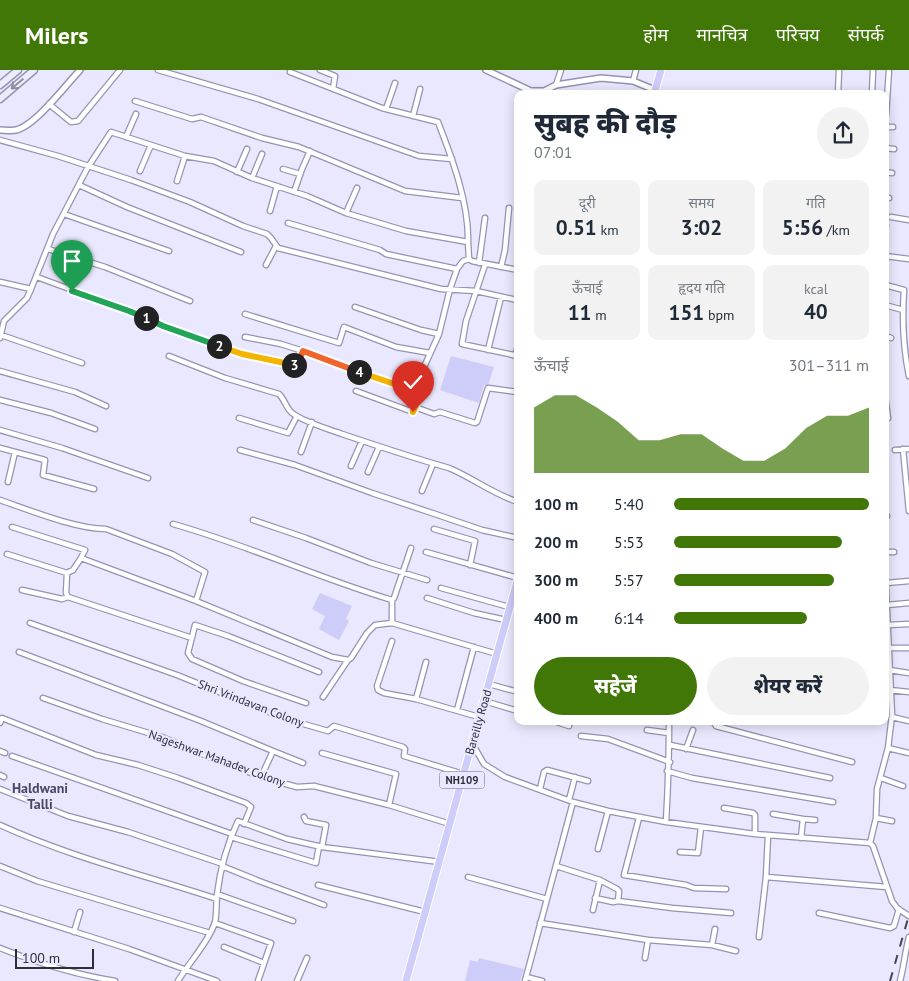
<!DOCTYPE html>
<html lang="hi">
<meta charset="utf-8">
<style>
:root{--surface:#fff;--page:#f2f2f3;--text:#1f2937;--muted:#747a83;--accent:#417707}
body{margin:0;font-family:"PT Sans","Noto Sans Devanagari",sans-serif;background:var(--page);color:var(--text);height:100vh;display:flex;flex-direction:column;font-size:19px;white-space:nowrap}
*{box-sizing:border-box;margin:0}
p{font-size:16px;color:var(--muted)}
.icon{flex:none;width:28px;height:28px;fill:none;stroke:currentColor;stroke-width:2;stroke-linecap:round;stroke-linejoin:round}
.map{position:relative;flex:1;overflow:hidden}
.sheet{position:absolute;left:514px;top:20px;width:375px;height:635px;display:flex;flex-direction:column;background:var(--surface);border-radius:10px;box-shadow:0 2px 12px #0003}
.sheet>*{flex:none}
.scale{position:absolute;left:15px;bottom:12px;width:79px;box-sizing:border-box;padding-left:5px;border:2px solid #2e2e3b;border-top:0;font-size:14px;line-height:18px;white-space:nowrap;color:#2e2e3b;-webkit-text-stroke:4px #e9e8fe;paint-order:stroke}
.pin{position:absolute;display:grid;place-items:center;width:42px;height:42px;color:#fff;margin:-51px -21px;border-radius:50% 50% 50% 0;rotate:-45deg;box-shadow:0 0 5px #0007}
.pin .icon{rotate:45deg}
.km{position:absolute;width:25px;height:25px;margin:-12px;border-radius:50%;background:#222;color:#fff;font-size:14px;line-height:25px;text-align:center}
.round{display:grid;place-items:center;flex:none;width:52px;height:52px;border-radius:26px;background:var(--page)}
.summary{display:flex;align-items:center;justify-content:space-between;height:85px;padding:0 20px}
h1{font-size:28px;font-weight:800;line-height:38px}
.figures{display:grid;grid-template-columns:repeat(3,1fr);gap:8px;height:85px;padding:5px 20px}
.figures div{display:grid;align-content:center;border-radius:10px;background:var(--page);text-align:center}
.figures b{font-size:21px;font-weight:800}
.figures small{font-size:14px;font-weight:400}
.figures p{font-size:14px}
.chart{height:140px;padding:10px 20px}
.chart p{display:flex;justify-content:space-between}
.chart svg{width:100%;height:90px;margin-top:5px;fill:var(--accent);opacity:.7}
.button{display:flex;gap:10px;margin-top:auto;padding:10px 20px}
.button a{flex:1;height:58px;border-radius:30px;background:var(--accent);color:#fff;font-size:20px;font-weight:800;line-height:58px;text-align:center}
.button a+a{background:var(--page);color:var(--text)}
ul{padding:0 20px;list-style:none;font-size:16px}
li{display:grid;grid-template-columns:80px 60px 1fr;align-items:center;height:38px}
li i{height:12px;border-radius:6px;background:var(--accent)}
header{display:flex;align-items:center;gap:30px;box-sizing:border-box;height:70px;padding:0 25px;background:var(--accent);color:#fff}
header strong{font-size:24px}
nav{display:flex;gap:28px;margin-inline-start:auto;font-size:18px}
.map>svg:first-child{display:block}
.green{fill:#ceccf9}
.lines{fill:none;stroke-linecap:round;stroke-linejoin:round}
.minor-casing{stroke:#9593b4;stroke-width:7}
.tertiary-casing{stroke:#9593b4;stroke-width:8}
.secondary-casing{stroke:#9593b4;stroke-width:9}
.trunk-casing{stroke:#fff;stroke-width:9}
.minor{stroke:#fff;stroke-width:4.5}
.tertiary{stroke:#fff;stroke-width:5}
.secondary{stroke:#edecfd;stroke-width:6}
.trunk{stroke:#ceccfa;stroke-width:7}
.rail{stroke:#454553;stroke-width:2;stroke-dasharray:9 9;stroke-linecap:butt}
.oneway{stroke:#8e8d9c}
.split-1-casing{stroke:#fff;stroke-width:10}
.split-2-casing{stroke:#fff;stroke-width:10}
.split-3-casing{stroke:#fff;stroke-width:10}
.split-4-casing{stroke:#fff;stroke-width:10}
.split-5-casing{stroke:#fff;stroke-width:10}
.split-1{stroke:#22a559;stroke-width:6}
.split-2{stroke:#22a559;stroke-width:6}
.split-3{stroke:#f5b400;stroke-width:6}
.split-4{stroke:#f0652b;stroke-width:6}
.split-5{stroke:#f5b400;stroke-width:6}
.labels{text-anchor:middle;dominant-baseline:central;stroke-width:4.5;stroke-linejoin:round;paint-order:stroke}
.shield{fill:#e9e8fe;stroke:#666676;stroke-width:1}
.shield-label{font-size:11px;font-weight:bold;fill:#2e2e3b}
.street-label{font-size:12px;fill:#2e2e3b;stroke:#e9e8fe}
.neighbourhood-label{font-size:14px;font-weight:bold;fill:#4a4866;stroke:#e9e8fe}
</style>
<header>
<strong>Milers</strong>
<nav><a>होम</a><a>मानचित्र</a><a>परिचय</a><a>संपर्क</a></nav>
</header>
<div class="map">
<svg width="909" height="911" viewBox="0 0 909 911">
<rect width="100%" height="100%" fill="#e9e8fe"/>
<path class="green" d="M451 286 494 297 488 315H484L479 333 440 320Z
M320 523 352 536 346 549 349 551 339 570 319 559 325 546 312 539Z
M479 888 524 899 520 911H465L470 890 478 892Z"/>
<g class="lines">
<g class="minor-casing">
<path id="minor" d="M158 0 258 29 419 86 452 89
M320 0 335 6 333 19
M290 2 382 38 438 52C452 88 469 133 468 172
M633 11 636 0
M556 15 561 0
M838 24 839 0
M872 24 873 0
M135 31 192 49 201 47 262 68 299 77 405 121 462 128
M49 34 71 52 78 51 120 0
M386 39 395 13
M886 45 889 0
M413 46 420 19
M885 57H893
M126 67 136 44
M0 70 58 86 131 110 190 132 243 156 267 164 271 168 278 178 441 219 476 221 517 230
M885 78 894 79
M283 99 300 104
M140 101 151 75
M237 102 247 79
M885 102 892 103
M252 108 262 84
M177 111 185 86
M79 115 127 137 241 182
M294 122 302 99 310 81
M885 128H889
M270 141 277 116
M346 143 357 118
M64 144 169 181
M891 147 909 150
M288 153 380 180 386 184 457 199
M885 156H886
M48 179 105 197 190 231
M885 186 909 189
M479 193 485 148
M266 195 276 176
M485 195 466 251 462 274 518 286
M501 197 505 180 509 138
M37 207 129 241 163 256 210 273 242 283 296 296 303 281
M0 212 31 219
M885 215 904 220C902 249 903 277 909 306
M885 235 903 240
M355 237 421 260 439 264
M245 244 339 273 344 257 396 277 430 283
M1 265 82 293
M885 266 891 268
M245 267 281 274 303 281 370 307 418 322 424 297 439 264 450 219 457 199 463 191 469 189
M0 268 4 251 27 228 31 219 53 164 88 97 111 62 185 86 214 91 252 108 307 126 346 143 406 161 468 172 469 189 472 191 518 200
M488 280 501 227
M169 286 225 308 279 324C285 330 286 338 292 343 306 353 326 358 342 364 378 376 413 388 449 398 473 408 493 424 518 432
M515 286 518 276
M0 301 75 322 106 336
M356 321 413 342 420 324 418 322
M885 326 888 348
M0 330 51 343 95 359
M415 337 434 344 440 342 475 353 477 352 488 318 518 322
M239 348 288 363 297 346
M0 360 62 378 148 408
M0 378 45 390 43 405 94 419
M903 379 909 441
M240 380 295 395 372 423 435 444 482 460 518 468
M895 380 909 379
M301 382 312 352
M351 396 362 371
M368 402 379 377
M8 412 15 382
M422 421 433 394
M0 430C29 440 76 459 106 459L172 484 205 502 196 531 332 587 348 590 351 588 367 563 375 555 392 553 497 584
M885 446H887
M253 450 306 468 371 493 427 510
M173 454C248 475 318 508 392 530L394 528 411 478
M12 457 85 480 81 488 196 531
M434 459 475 471 470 495
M426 482 518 508
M885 482H894
M7 484 67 503 66 523 68 527 192 568
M67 503 73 500 81 488
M886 513 909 511
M441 518 509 537
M22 520 62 529 68 527
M427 528 474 543 506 550
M392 530V553
M887 535 909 533
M30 553 177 605 286 649 328 661 334 656 403 677 405 679 404 686 463 704
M888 555 909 554
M392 571 377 616 378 620 384 623 416 629 479 647
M888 578H909
M19 582 201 651 273 681 261 707
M889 600 909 603
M489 614 518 622
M890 620 909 622
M323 627 348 590
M43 628 102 649 162 667 226 694 271 710 297 717 314 716 389 735 450 754
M416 629 426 592
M484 631 518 641
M306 633 243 611 192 589 188 583 195 555 228 566 319 602
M457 640 474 577
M892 647 909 651
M554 651 569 656
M713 651 716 656 852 692
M0 653 2 648 96 685 138 695 178 708 246 733 251 737 244 754
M647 660 669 663
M581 666 608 669 670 692
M472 673 484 694 505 707 573 732 608 741 666 752 755 764 870 773 873 776 892 831 897 838 909 846
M670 675 830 708
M888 678 909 683
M686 679 693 660
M0 681 5 683
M273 681 303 693
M322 683 396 704 389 735
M12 686 232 764
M667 701 692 708 833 732
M0 705 4 707
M881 708 903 716
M0 719 68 746 128 762 223 794
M540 719 544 702 547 700 588 711
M569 730 575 707
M724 738 753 743 755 745V764
M773 744 803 749 801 768
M304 747 306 751 326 755 322 777
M639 748 624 805 686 815 694 818 726 819
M876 748 892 751
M803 749 815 750
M666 752C668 719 669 685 669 651
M0 755C70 787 144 805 217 829
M768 766 766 807 887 817
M231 767 316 793 319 776
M870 773 876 748 877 719 888 678 892 645 885 499
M598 779 608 741
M680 782 698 783 701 757
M0 796 37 811 210 863
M222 796 259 811 324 835
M556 796 600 810 617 819 619 821 618 831 672 838 731 843
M468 807 547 829
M318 815 425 842
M217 824 293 851
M595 828 613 832 618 831
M0 838 129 879 217 911
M593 840 600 810
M819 843 890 858 894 856 899 839
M215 853 271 873 258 911
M540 853 648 870 712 875 736 881
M74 862 80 842
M759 867 766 807
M712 875 715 859
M224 877 264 893
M0 878C40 894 73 904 115 911
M645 888 648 870
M526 907 542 911
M178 911C188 894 210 870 215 852 217 844 216 834 217 825 220 800 227 774 238 751L287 769 322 777 440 792
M297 911 307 888
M525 911 573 732
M900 911C904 896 905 882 909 867"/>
</g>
<g class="tertiary-casing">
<path id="tertiary" d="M486 0 531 21H544L556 15 601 8 633 11 655 20
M0 60C5 60 11 61 16 60 35 56 66 15 80 0"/>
</g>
<g class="secondary-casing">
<path id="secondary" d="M0 15 18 0
M0 29 34 0"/>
</g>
<g class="trunk-casing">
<path id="trunk" d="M654 24 661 0
M406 911 518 508"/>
</g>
<use href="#minor" class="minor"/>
<use href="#tertiary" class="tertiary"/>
<use href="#secondary" class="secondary"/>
<use href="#trunk" class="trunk"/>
<path class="rail" d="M890 911 909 845"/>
</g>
<defs><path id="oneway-shaft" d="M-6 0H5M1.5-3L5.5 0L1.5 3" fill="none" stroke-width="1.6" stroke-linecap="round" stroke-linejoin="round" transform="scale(1.25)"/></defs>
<use class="oneway" href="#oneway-shaft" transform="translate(17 14) rotate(140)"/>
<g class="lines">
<g class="split-1-casing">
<path id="split-1" d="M72 221 129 241 146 248"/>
</g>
<g class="split-2-casing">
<path id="split-2" d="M146 248 163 256 219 276"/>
</g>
<g class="split-3-casing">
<path id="split-3" d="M219 276 242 284 294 295"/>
</g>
<g class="split-4-casing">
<path id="split-4" d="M294 295H297L303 281 359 302"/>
</g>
<g class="split-5-casing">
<path id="split-5" d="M359 302 418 322 420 324 413 342"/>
</g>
<use href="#split-1" class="split-1"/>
<use href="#split-2" class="split-2"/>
<use href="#split-3" class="split-3"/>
<use href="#split-4" class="split-4"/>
<use href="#split-5" class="split-5"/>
</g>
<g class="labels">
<rect class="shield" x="439.5" y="701.5" width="45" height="17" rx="4"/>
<g class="shield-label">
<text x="462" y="710">NH109</text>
</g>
<g class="street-label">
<text transform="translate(251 633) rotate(21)">Shri Vrindavan Colony</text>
<text transform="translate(478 652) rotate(-74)">Bareilly Road</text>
<text transform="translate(217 688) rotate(20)">Nageshwar Mahadev Colony</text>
</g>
<g class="neighbourhood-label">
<text x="40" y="718">Haldwani<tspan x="40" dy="16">Talli</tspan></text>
</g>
</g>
</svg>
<div class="scale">100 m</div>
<div class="pin" style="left:72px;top:221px;background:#1e9e55"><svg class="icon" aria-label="arrive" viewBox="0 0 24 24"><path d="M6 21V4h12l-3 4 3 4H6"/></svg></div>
<div class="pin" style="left:413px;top:342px;background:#d93025"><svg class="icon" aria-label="check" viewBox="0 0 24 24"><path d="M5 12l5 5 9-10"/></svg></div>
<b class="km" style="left:146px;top:248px">1</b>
<b class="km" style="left:219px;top:276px">2</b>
<b class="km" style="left:294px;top:295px">3</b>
<b class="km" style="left:359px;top:302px">4</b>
<section class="sheet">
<div class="summary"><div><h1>सुबह की दौड़</h1><p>07:01</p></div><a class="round"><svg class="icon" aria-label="share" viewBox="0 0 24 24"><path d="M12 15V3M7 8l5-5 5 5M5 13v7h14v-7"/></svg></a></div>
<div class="figures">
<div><p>दूरी</p><b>0.51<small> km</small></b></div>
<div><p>समय</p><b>3:02</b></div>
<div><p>गति</p><b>5:56<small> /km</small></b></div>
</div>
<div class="figures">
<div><p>ऊँचाई</p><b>11<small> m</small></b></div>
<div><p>हृदय गति</p><b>151<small> bpm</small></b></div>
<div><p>kcal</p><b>40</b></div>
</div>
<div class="chart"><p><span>ऊँचाई</span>301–311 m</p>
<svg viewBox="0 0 160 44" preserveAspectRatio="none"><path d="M0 44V12L10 6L20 6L30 12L40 19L50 28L60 28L70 25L80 25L90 32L100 38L110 38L120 32L130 22L140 16L150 16L160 12V44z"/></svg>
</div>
<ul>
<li><b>100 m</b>5:40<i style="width:100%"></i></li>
<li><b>200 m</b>5:53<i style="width:86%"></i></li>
<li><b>300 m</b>5:57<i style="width:82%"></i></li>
<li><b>400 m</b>6:14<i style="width:68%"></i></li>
</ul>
<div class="button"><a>सहेजें</a><a>शेयर करें</a></div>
</section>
</div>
